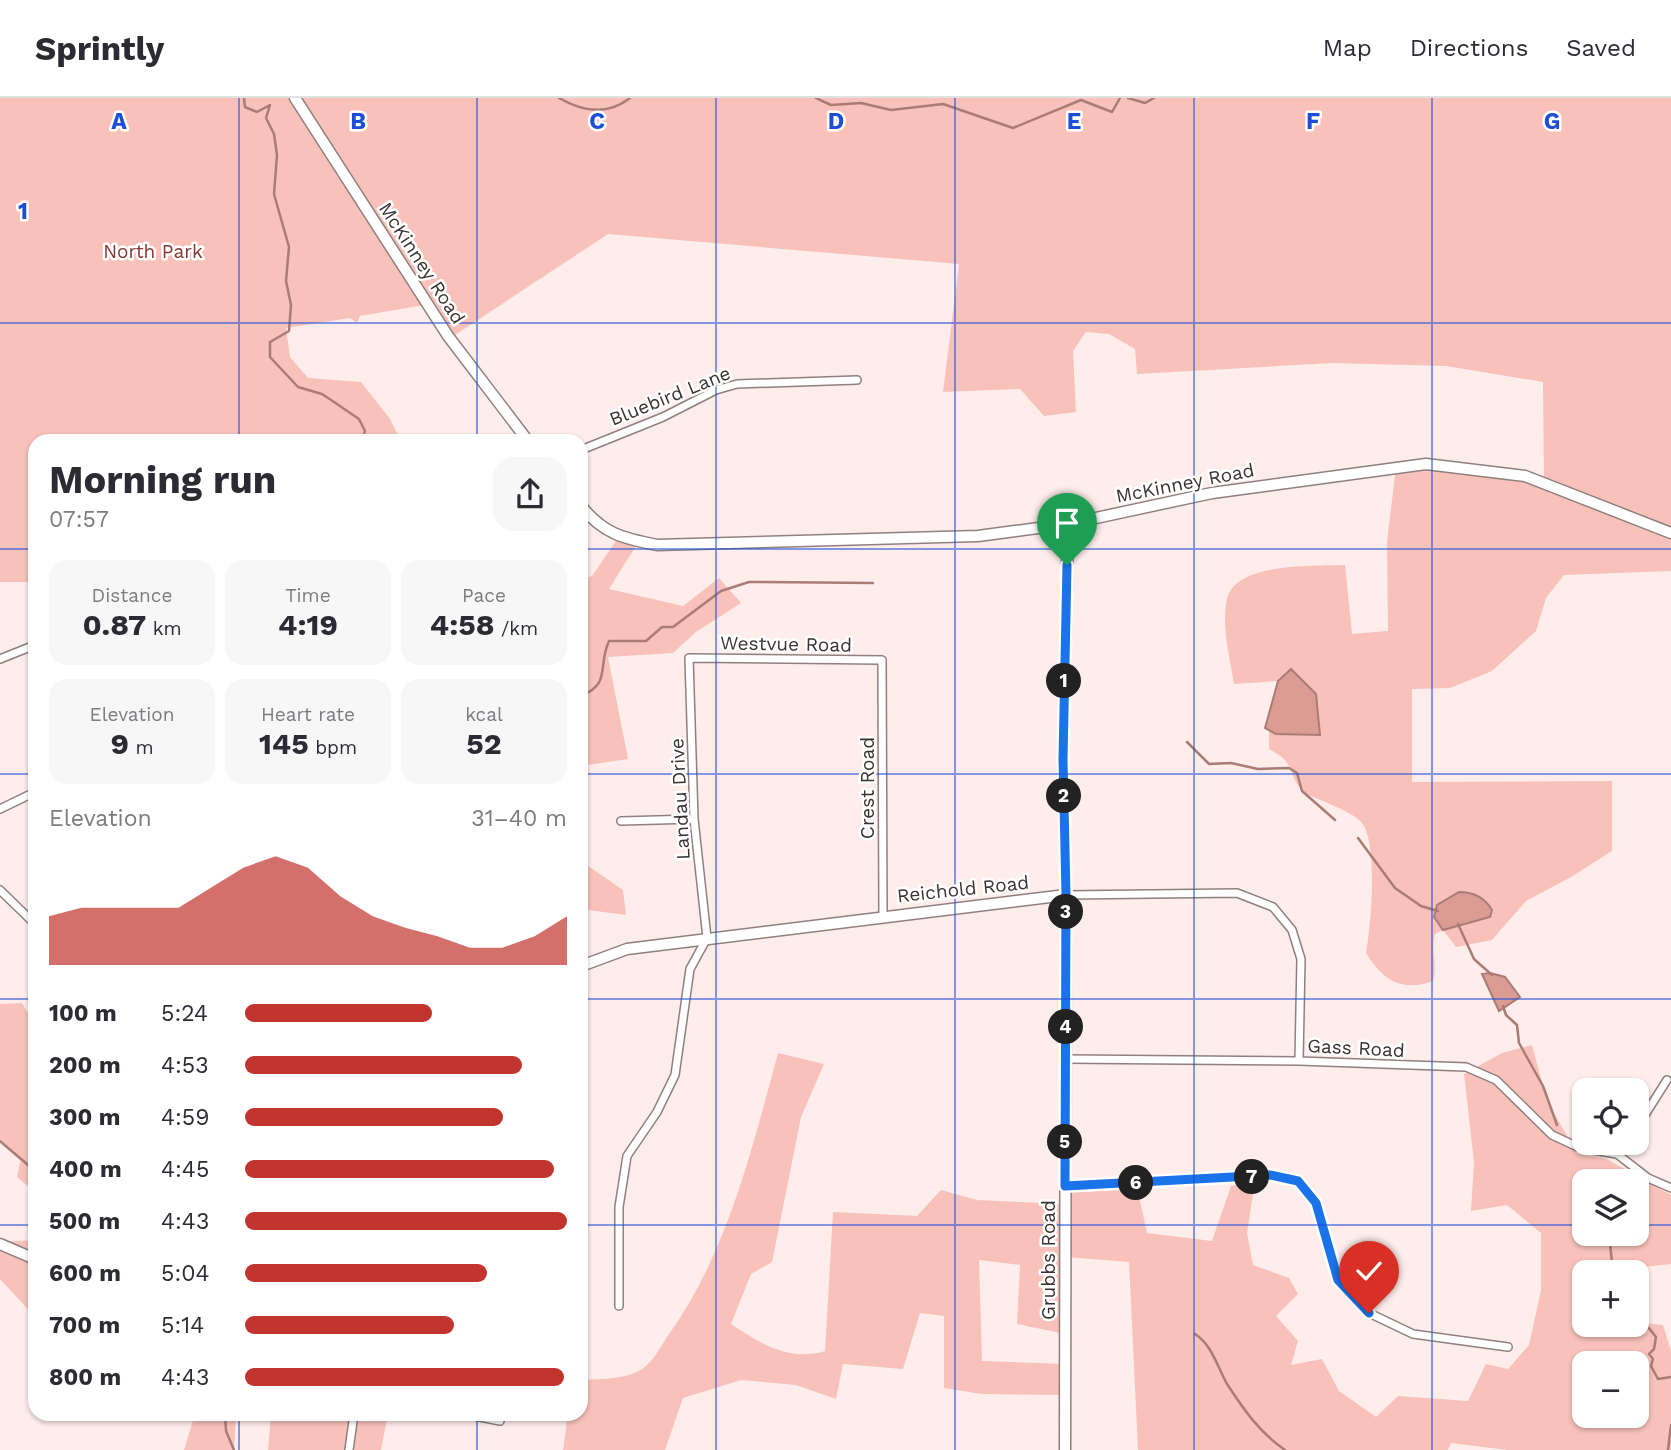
<!DOCTYPE html>
<meta charset="utf-8">
<style>
:root{--surface:#fff;--page:#f7f7f7;--text:#2b2b33;--muted:#7c7c81;--line:#e1e1e2;--accent:#c2342e}
body{margin:0;font-family:"Work Sans",sans-serif;background:var(--page);color:var(--text);height:100vh;display:flex;flex-direction:column;font-size:26px;white-space:nowrap}
*{box-sizing:border-box;margin:0}
p{font-size:23px;color:var(--muted)}
.icon{flex:none;width:38px;height:38px;fill:none;stroke:currentColor;stroke-width:2;stroke-linecap:round;stroke-linejoin:round}
.map{position:relative;flex:1;overflow:hidden}
.sheet{position:absolute;left:28px;top:336px;width:560px;height:987px;display:flex;flex-direction:column;background:var(--surface);border-radius:21px;box-shadow:0 2px 5px #0004}
.sheet>*{flex:none}
.controls{position:absolute;left:1572px;top:980px;display:grid;gap:14px}
.controls a{display:grid;place-items:center;width:77px;height:77px;border-radius:14px;background:var(--surface);box-shadow:0 2px 5px #0004;font-size:35px}
.pin{position:absolute;display:grid;place-items:center;width:60px;height:60px;color:#fff;margin:-72px -30px;border-radius:50% 50% 50% 0;rotate:-45deg;box-shadow:0 0 7px #0007}
.pin .icon{rotate:45deg}
.km{position:absolute;width:35px;height:35px;margin:-18px;border-radius:50%;background:#222;color:#fff;font-size:19px;line-height:35px;text-align:center}
.round{display:grid;place-items:center;flex:none;width:74px;height:74px;border-radius:21px;background:var(--page)}
.overview{display:flex;align-items:center;justify-content:space-between;height:119px;padding:0 21px}
h1{font-size:38px;font-weight:700;line-height:52px}
.stats{display:grid;grid-template-columns:repeat(3,1fr);gap:10px;height:119px;padding:7px 21px}
.stats div{display:grid;align-content:center;border-radius:18px;background:var(--page);text-align:center}
.stats b{font-size:30px;font-weight:700}
.stats small{font-size:19px;font-weight:400}
.stats p{font-size:19px}
.chart{height:196px;padding:14px 21px}
.chart p{display:flex;justify-content:space-between}
.chart svg{width:100%;height:126px;margin-top:7px;fill:var(--accent);opacity:.7}
ul{padding:0 21px;list-style:none;font-size:23px}
li{display:grid;grid-template-columns:112px 84px 1fr;align-items:center;height:52px}
li i{height:18px;border-radius:9px;background:var(--accent)}
header{display:flex;align-items:center;gap:42px;box-sizing:border-box;height:98px;padding:0 35px;background:var(--surface);border-bottom:2px solid var(--line)}
header strong{font-size:33px}
nav{display:flex;gap:38px;margin-inline-start:auto;font-size:24px}
.map>svg:first-child{display:block}
.green{fill:#f8c2bb;fill-rule:evenodd}
.water{fill:#db9c94;stroke:#aa7c76;stroke-width:2}
.lines{fill:none;stroke-linecap:round;stroke-linejoin:round}
.stream{stroke:#aa7c76;stroke-width:2.5}
.street-casing{stroke:#8f807e;stroke-width:10}
.secondary-casing{stroke:#8f807e;stroke-width:13}
.street{stroke:#fff;stroke-width:7}
.secondary{stroke:#fff;stroke-width:10}
.route-casing{stroke:#fff;stroke-width:14}
.route{stroke:#1a73e8;stroke-width:9}
.grid{fill:none;stroke:#1d4ed8;stroke-width:2;stroke-opacity:0.55}
.labels{text-anchor:middle;dominant-baseline:central;stroke-width:5;stroke-linejoin:round;paint-order:stroke}
.park-label{font-size:19px;fill:#833730;stroke:#fff}
.street-label{font-size:19px;fill:#383231;stroke:#fff}
.grid-label{font-size:23px;text-anchor:middle;font-weight:bold;fill:#1d4ed8;stroke:#fff;stroke-width:5;stroke-linejoin:round;paint-order:stroke}
</style>
<header>
<strong>Sprintly</strong>
<nav><a>Map</a><a>Directions</a><a>Saved</a></nav>
</header>
<div class="map">
<svg width="1671" height="1352" viewBox="0 0 1671 1352">
<rect width="100%" height="100%" fill="#feedea"/>
<path class="green" d="M0 0H1671V473L1564 477 1546 500 1536 533 1492 573 1450 590 1412 591V684L1612 683V753L1571 779 1526 803 1492 842 1456 849 1443 832 1435 836C1430 853 1438 867 1433 883 1401 895 1382 881 1366 855 1371 829 1378 745 1362 725 1354 714 1317 701 1304 695 1286 676 1299 667 1269 651V634L1320 637 1316 596 1291 571 1278 583 1234 586C1230 560 1221 528 1227 501 1235 464 1317 468 1345 467L1352 536 1388 533 1387 444 1396 369 1426 366 1544 384 1543 284 1446 268 1332 265 1137 276 1135 251 1109 236 1086 234 1073 253 1076 314 1044 318 1020 291 943 294 959 166 608 136 452 239 430 206 360 218 357 225 350 220 286 230 290 259 308 280 361 284 390 321 401 343H35V484H0Z
M618 440 639 443 609 491 683 508 719 480 741 505 696 534 673 555 608 559 628 661 581 668V481L592 478Z
M581 763 623 792 626 817 581 811Z
M22 905 35 927V1094L17 1079 21 1060 0 1041V906Z
M1532 947 1547 1003 1577 1055 1607 1061 1671 1097V1166L1625 1171V1174H1584V1227H1636V1224L1663 1227 1671 1253V1352H1507L1451 1345 1448 1352H1138L1129 1164 1066 1159 1065 1236 1017 1226 1020 1167 979 1162 982 1263 1065 1266V1297L982 1296 944 1290V1218L920 1215 903 1271 843 1266 836 1301 796 1287 741 1282 683 1300 665 1352H563L568 1316H581V1282C601 1281 632 1282 647 1267 656 1259 662 1246 669 1236 727 1155 752 1051 778 955L824 966 801 1019 772 1164 751 1176 731 1226C759 1245 790 1264 825 1253L833 1114 917 1118 941 1092 977 1102 1064 1106 1065 1088 1136 1085 1147 1135 1212 1143 1231 1088 1255 1083 1247 1135 1253 1167 1289 1180 1298 1196 1276 1218 1298 1243 1291 1267 1322 1261 1339 1293 1376 1319 1398 1298 1468 1303 1486 1266 1508 1271 1529 1247 1541 1192V1135L1507 1107 1471 1113 1474 1064 1464 976 1502 955ZM1584 1083H1636V1136H1584ZM1584 1265H1636V1318H1584Z
M35 1142V1219L0 1181V1144Z
M195 1316H236L234 1352H184Z
M271 1316H388L381 1352H268Z"/>
<path class="water" d="M1291 571 1316 596 1320 637 1276 636 1265 630 1278 583Z
M1459 794C1473 794 1485 800 1492 812L1490 819 1443 832 1434 819 1437 807Z
M1490 875 1505 879 1520 899 1499 913 1482 876Z"/>
<g class="lines">
<path class="stream" d="M244 0 245 9 257 14 270 7 266 20 274 36 277 57 274 96 289 149 286 183 291 207 289 233 270 244V259L298 289 322 296 334 304 359 321 365 333 362 343
M559 0C583 14 607 18 630 0
M816 0 831 7 861 5 891 12 943 6 1013 30 1081 2 1112 14 1120 0
M1128 0 1145 5 1154 0
M581 598C612 585 597 569 609 543H646L662 529H673L721 493 749 484 873 485
M1187 644 1209 666 1231 665 1258 671 1289 670 1297 675 1302 693 1335 722
M1358 740 1395 790 1421 808 1438 813
M1458 826 1474 861 1492 877
M1503 908 1506 917 1517 927 1519 945 1543 988 1557 1027
M0 1043 35 1073
M1593 1080V1083
M1609 1136 1613 1174
M1636 1222 1645 1225 1656 1239 1654 1251 1649 1256 1653 1261 1651 1268 1658 1281 1671 1279
M1195 1236C1212 1247 1217 1268 1227 1286 1244 1312 1260 1335 1285 1352
M225 1316 226 1333 234 1352
M1668 1352 1671 1327"/>
<g class="street-casing">
<path id="street" d="M581 352 663 319 716 292 737 286 857 282
M0 561 35 547
M0 711 35 694
M621 723 694 721
M0 792 35 826
M1066 797 1237 795 1273 809 1292 832 1301 861 1299 963
M1065 961 1299 963 1466 969 1496 982 1552 1037 1580 1050 1617 1056
M1636 1031 1667 982
M1626 1045 1617 1056 1648 1080 1671 1090
M1065 1088 1271 1077 1298 1082 1316 1105 1338 1182 1369 1215 1413 1236 1508 1249
M619 1208V1109L627 1058 657 1014 675 977 690 871 707 840 694 721 689 560 882 562 883 818
M465 1316 500 1323
M349 1352 354 1316"/>
</g>
<g class="secondary-casing">
<path id="secondary" d="M295 0 448 238 528 343
M581 408C604 436 622 440 657 447L978 438 1068 426 1212 395 1426 366 1525 378 1671 435
M581 868 627 851 1066 797
M0 1146 35 1161
M1065 1352 1066 797 1063 661 1068 426"/>
</g>
<use href="#street" class="street"/>
<use href="#secondary" class="secondary"/>
</g>
<g class="lines">
<g class="route-casing">
<path id="route" d="M1067 467 1063 661 1066 797 1065 1088 1270 1077 1298 1083 1316 1105 1338 1182 1369 1215"/>
</g>
<use href="#route" class="route"/>
</g>
<path class="grid" d="M239 0V343M477 0V343M716 0V1352M955 0V1352M1194 0V1352M1432 0V1352M0 225H1671M0 451H35M581 451H1671M0 676H35M581 676H1671M0 901H35M581 901H1671M0 1127H35M581 1127H1584M1636 1127H1671M239 1316V1352M477 1316V1352"/>
<g class="labels">
<g class="park-label">
<text x="153" y="153">North Park</text>
</g>
<g class="street-label">
<text transform="translate(422 165) rotate(57)">McKinney Road</text>
<text transform="translate(670 298) rotate(-22)">Bluebird Lane</text>
<text transform="translate(1185 385) rotate(-11)">McKinney Road</text>
<text transform="translate(786 546) rotate(1)">Westvue Road</text>
<text transform="translate(867 690) rotate(-90)">Crest Road</text>
<text transform="translate(680 701) rotate(-93)">Landau Drive</text>
<text transform="translate(963 791) rotate(-6)">Reichold Road</text>
<text transform="translate(1356 950) rotate(3)">Gass Road</text>
<text transform="translate(1048 1162) rotate(-90)">Grubbs Road</text>
</g>
</g>
<g class="grid-label">
<text x="119" y="31">A</text>
<text x="358" y="31">B</text>
<text x="597" y="31">C</text>
<text x="836" y="31">D</text>
<text x="1074" y="31">E</text>
<text x="1313" y="31">F</text>
<text x="1552" y="31">G</text>
<text x="23" y="121">1</text>
</g>
</svg>
<div class="controls">
<a><svg class="icon" aria-label="locate" viewBox="0 0 24 24"><circle cx="12" cy="12" r="6"/><path d="M12 2v4M12 18v4M2 12h4M18 12h4"/></svg></a>
<a><svg class="icon" aria-label="layers" viewBox="0 0 24 24"><path d="M12 4l9 5-9 5-9-5zM3 14l9 5 9-5"/></svg></a>
<a>+</a>
<a>−</a>
</div>
<div class="pin" style="left:1067px;top:467px;background:#1e9e55"><svg class="icon" aria-label="arrive" viewBox="0 0 24 24"><path d="M6 21V4h12l-3 4 3 4H6"/></svg></div>
<div class="pin" style="left:1369px;top:1215px;background:#d93025"><svg class="icon" aria-label="check" viewBox="0 0 24 24"><path d="M5 12l5 5 9-10"/></svg></div>
<b class="km" style="left:1064px;top:583px">1</b>
<b class="km" style="left:1064px;top:698px">2</b>
<b class="km" style="left:1066px;top:814px">3</b>
<b class="km" style="left:1066px;top:929px">4</b>
<b class="km" style="left:1065px;top:1044px">5</b>
<b class="km" style="left:1136px;top:1085px">6</b>
<b class="km" style="left:1252px;top:1079px">7</b>
<section class="sheet">
<div class="overview"><div><h1>Morning run</h1><p>07:57</p></div><a class="round"><svg class="icon" aria-label="share" viewBox="0 0 24 24"><path d="M12 15V3M7 8l5-5 5 5M5 13v7h14v-7"/></svg></a></div>
<div class="stats">
<div><p>Distance</p><b>0.87<small> km</small></b></div>
<div><p>Time</p><b>4:19</b></div>
<div><p>Pace</p><b>4:58<small> /km</small></b></div>
</div>
<div class="stats">
<div><p>Elevation</p><b>9<small> m</small></b></div>
<div><p>Heart rate</p><b>145<small> bpm</small></b></div>
<div><p>kcal</p><b>52</b></div>
</div>
<div class="chart"><p><span>Elevation</span>31–40 m</p>
<svg viewBox="0 0 160 44" preserveAspectRatio="none"><path d="M0 44V27L10 24L20 24L30 24L40 24L50 17L60 10L70 6L80 10L90 20L100 27L110 31L120 34L130 38L140 38L150 34L160 27V44z"/></svg>
</div>
<ul>
<li><b>100 m</b>5:24<i style="width:58%"></i></li>
<li><b>200 m</b>4:53<i style="width:86%"></i></li>
<li><b>300 m</b>4:59<i style="width:80%"></i></li>
<li><b>400 m</b>4:45<i style="width:96%"></i></li>
<li><b>500 m</b>4:43<i style="width:100%"></i></li>
<li><b>600 m</b>5:04<i style="width:75%"></i></li>
<li><b>700 m</b>5:14<i style="width:65%"></i></li>
<li><b>800 m</b>4:43<i style="width:99%"></i></li>
</ul>
</section>
</div>
